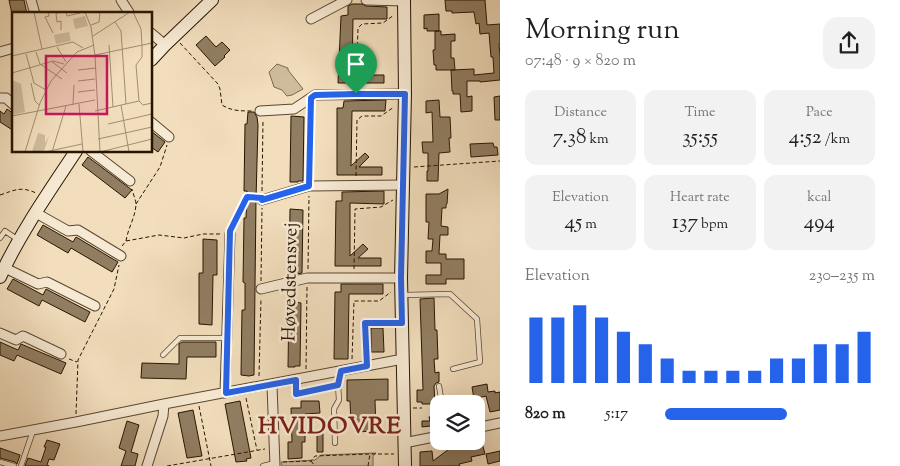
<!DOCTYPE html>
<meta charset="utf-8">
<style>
:root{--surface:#fff;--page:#f2f2f2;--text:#202124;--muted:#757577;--accent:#2563eb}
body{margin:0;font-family:"Sorts Mill Goudy",serif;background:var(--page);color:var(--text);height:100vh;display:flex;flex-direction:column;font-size:19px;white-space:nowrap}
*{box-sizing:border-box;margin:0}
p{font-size:16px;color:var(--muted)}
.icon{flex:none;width:28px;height:28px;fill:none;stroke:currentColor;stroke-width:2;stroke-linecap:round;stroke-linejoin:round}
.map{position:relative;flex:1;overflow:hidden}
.details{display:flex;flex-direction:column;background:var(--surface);width:400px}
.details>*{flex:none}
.controls{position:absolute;left:430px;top:395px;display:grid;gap:10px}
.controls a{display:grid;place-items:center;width:55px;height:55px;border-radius:10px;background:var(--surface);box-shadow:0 5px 20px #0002;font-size:25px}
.pin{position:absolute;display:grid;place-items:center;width:42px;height:42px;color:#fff;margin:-51px -21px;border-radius:50% 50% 50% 0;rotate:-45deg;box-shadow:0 0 5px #0007}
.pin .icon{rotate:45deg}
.round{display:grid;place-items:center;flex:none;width:52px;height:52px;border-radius:15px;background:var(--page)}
.headline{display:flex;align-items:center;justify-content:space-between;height:85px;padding:0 25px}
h1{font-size:28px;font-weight:600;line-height:38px}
.figures{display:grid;grid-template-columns:repeat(3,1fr);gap:8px;height:85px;padding:5px 25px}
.figures div{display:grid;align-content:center;border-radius:12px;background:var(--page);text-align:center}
.figures b{font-size:21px;font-weight:600}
.figures small{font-size:14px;font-weight:400}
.figures p{font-size:14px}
.chart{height:140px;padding:10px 25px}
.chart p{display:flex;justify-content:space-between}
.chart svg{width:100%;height:90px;margin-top:5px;stroke:var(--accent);stroke-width:6}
ul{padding:0 25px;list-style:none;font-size:16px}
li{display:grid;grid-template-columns:80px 60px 1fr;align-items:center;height:38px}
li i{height:12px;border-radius:6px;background:var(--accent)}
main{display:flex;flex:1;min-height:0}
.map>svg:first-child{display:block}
.green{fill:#cfbc9d;stroke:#7b684e}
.building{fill:#917e62;stroke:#271500}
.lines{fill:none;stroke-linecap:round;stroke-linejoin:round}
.lane-casing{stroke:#5a472f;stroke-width:6}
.street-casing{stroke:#5a472f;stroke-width:11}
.secondary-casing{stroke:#271500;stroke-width:14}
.path{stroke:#271500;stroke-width:1;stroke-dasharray:4 2.5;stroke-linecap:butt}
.lane{stroke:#f7ead4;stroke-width:4.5}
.street{stroke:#f7ead4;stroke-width:9}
.secondary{stroke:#f7ead4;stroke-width:12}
.route-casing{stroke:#fff;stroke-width:10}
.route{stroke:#2563eb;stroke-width:6}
.labels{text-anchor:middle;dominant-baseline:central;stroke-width:5;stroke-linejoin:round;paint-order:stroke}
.street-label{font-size:19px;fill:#271500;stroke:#f7ead4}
.district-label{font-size:24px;font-weight:bold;letter-spacing:1px;fill:#7a1f14;stroke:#f7ead4}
.inset-road{fill:none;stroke:#a18e71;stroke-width:1}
.view{fill:#c2185b;fill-opacity:0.15;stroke:#c2185b;stroke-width:2.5}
.inset-edge{fill:none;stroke:#271500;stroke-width:2.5}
</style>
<main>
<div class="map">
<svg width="500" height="466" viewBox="0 0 500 466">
<rect width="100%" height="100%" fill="#f2debd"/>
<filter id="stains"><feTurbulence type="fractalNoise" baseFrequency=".004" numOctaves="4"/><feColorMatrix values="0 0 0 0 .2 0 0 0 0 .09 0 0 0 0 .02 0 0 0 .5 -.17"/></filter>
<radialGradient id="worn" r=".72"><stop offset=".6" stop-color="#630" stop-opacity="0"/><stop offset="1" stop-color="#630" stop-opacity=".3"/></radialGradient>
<path class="green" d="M277 64 288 68V70L303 89 292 95 287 96 282 90 274 87 269 72Z
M376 453 373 456V466H282L281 462 315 460 321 455Z"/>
<path class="building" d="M9 0H24L27 14H12Z
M445 0H485L487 25 500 24V44H499L500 56V80L480 82V81H467V97L472 96V111L461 112 460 94H453V91H452L451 70 474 69V75L494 73 493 57H491L489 33 480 34 479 23 476 24 474 12 452 13V11H446Z
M352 4H362L366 6 387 7V19H353L352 74 366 61 371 66 361 75H384V83H338L341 16 348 15V6Z
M439 14V31H427V28L424 29V15Z
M435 31H441V35L455 34V41H451V58H454L455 70H436V65H434L433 50H435Z
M206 36 216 47 222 42 230 50 224 56 225 57 215 66 196 45Z
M500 96V120H495L494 97Z
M386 100 385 111H352L351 166 365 153 369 157 359 167H382V175H337V108H343L344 101Z
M439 100 440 117H450L451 138H449L450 152 439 153 438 181H427V171H428V153H423L422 142H433L432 112 426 113V101Z
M7 109 14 114V131L0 122V111L4 114Z
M248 112H254L257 117 258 125 256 199 254 375 249 376 241 375 242 310H245V283L243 282 244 218H246L247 191H244L245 124H247Z
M291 116 304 117 303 181H298V182H290Z
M151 131 165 142 158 152 151 147Z
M493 143 494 147H497L498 155 471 157 470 144Z
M88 157 132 190 125 198 82 165Z
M448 189 447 204 446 205V208H442L441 226 448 227V235H440L439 254H446V259H464V279H446V284H426V275H441V263H426V251H432L433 239H428L429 222H426V194H439Z
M384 191V204L350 203V256L363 244 368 249 358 258H381V266H335L336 201H342V192Z
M290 209 303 210 302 273 297 274H289Z
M43 225 73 242 76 237 118 262 112 272 71 248 68 253 37 235Z
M203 239 217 240V275H213L212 325 199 324V273H203Z
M13 279 43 295 46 289 90 312 85 322 42 300 39 306 7 289Z
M341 284H383V294H349L348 359H334L335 292H341Z
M434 298 435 330H437L438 359H434L435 373 439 372V382L436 383 434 386 435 404H422V402H417V390H423L420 299Z
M289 301 301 303 300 366H295V367H288Z
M371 328H383L384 352H371Z
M0 342 18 350 21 344 66 363 61 374 17 355 14 361 0 355Z
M182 342H216V357H187L186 379 141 378 142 363 179 364V344Z
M388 379V400H375L376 431 355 432V423H351L350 401H347V380Z
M487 384 488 392 495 391V393L500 392V410L490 412 486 396 474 399 472 387Z
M240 401 251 458 246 459 247 461 236 462 225 404Z
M301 401H319L320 413 305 414V442H302V458L288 459V442H292L291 408H301Z
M193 410 202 456 187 458 178 413Z
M439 414V425L422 427V421H430L429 417Z
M127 421 139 425 131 452 138 454 135 466H121L126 451 119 448Z
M317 432H323V452H317Z
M47 440 60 444 54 460 49 459 47 465 49 466H25L28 458 41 462 46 447H44Z
M451 441H454L456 449 482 443 485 454 471 457 472 461 459 464 460 466H420V452L432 451 433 461 449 449 448 442Z
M0 448 20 455 17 464 15 462 0 458Z
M500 451V461L488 464 486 454Z"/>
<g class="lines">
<g class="lane-casing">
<path id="lane" d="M0 238 5 231 17 239
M403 295 450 294 477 319 480 362 453 369
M163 355 180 338H227
M367 366 365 323H401
M296 380V394L338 385
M439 386 442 404
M335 443 334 409 339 400 338 385 341 371
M0 462 14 466
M21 466 33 431
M263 466 275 463"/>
</g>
<g class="street-casing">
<path id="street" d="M31 0 35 14
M121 0 130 14
M366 0 405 1
M311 19 347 0
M151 33 165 45
M0 52 14 48
M0 98H6L14 105
M260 111 294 109 315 95 405 94
M151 122 169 137
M91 151 130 181
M262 200 309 186 403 185
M36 213 68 231 78 230 121 256
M5 268 38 284 47 282 95 306
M261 289 307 278H401
M0 333 16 340 23 336 61 354
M272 385 275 466
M225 393 230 234
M476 428 500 423
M0 436 76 422 164 404 403 359
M404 443 439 436
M147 466 163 416 164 404"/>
</g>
<g class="secondary-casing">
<path id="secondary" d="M404 0 405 94 401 278 405 466
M151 60 165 45 212 0
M0 277C20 233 49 192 76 151"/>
</g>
<path class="path" d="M180 43 218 84 220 89 222 105C231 111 241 111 252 111
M356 85 358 28 362 24 383 23 394 15
M414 167 500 161
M356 176 357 120 362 116H381L394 107
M310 177 311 108
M262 191 263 120
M0 195C15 190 21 186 36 193
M136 204 160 167 167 145
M232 226 247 197H253
M126 241C128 228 135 218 136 205 136 200 133 194 132 189
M122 246 126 241 159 235 184 238 203 234H222
M308 269 309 196
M354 269 355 209 381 207 393 200
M261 281 262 208
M69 359 77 362
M352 359 354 301H379L391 292
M306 369 307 286
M259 376 261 298
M246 398 257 450
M199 406 211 466
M413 408H422
M76 414 78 360 114 289 119 265
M311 461 315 466
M283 462 311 461 315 456 370 454H394
M167 466 265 449
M368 466 370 454"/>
<use href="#lane" class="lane"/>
<use href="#street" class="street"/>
<use href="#secondary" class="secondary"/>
</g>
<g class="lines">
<g class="route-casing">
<path id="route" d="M356 94H405L401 278 402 323H365L367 366 341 371 338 385 296 394V380L226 393 230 231 247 197 262 198V200L309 186 311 98 315 95Z"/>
</g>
<use href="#route" class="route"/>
</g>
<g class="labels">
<g class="street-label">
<text transform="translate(291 282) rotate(-89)">Høvedstensvej</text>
</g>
<g class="district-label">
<text x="330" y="427">HVIDOVRE</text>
</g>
</g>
<g transform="translate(12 12)">
<rect width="140" height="140" fill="#f2debd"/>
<path d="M73 4 76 14 63 17 61 7ZM57 20 59 29 44 32 42 23ZM0 68 9 72 13 100 0 103ZM26 121 33 123V131L37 124 32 139 20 140Z" fill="#cfbc9d"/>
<path class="inset-road" d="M22 0 30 37M36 0 37 4 33 5 41 21M47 0 44 2 45 10 49 9V18M54 0 55 4 68 1M73 0 79 15 83 44 88 140M121 0 129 17 130 33V45L124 53 127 89M103 10 109 19 114 92M79 13 87 10 88 0M81 24 118 0M97 33 101 95M45 35 54 50M24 40 28 52 50 67M14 42 22 71 34 78M83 43 140 31M0 44 61 30 71 36M39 49 55 61M66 58 84 56M0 61 41 49 52 52M66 69 83 67M19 71 23 89 27 93M66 80 83 78M67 92 71 140M61 93 62 73M109 93 117 140M83 99 127 89 131 93 140 91M0 104 83 88M96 112 140 102M86 127 140 115M13 140 28 91 39 69 65 40 82 33M33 140 70 132M40 140 54 94M88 140 140 127"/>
<path class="view" d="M34 44H95V102H34Z"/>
<rect width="140" height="140" class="inset-edge"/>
</g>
<rect width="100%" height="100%" filter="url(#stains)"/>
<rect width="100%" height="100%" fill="url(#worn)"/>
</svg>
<div class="controls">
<a><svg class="icon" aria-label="layers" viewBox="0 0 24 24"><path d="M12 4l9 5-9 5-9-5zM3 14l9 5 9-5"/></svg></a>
</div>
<div class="pin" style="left:356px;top:94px;background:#1e9e55"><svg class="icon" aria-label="arrive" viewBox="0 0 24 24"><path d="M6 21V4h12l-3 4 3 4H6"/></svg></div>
</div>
<section class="details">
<div class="headline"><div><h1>Morning run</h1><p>07:48 · 9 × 820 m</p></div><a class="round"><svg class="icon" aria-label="share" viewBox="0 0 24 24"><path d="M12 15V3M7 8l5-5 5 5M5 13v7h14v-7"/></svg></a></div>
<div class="figures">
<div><p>Distance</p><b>7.38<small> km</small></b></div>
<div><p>Time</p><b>35:55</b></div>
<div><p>Pace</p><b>4:52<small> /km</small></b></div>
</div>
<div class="figures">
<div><p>Elevation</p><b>45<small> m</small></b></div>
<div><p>Heart rate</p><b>137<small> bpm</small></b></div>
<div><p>kcal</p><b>494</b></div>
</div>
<div class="chart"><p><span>Elevation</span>230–235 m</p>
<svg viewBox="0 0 160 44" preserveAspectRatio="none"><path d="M5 44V12M15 44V12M25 44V6M35 44V12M45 44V19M55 44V25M65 44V32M75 44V38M85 44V38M95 44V38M105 44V38M115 44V32M125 44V32M135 44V25M145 44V25M155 44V19"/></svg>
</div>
<ul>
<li><b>820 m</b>5:17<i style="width:58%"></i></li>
</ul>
</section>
</main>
